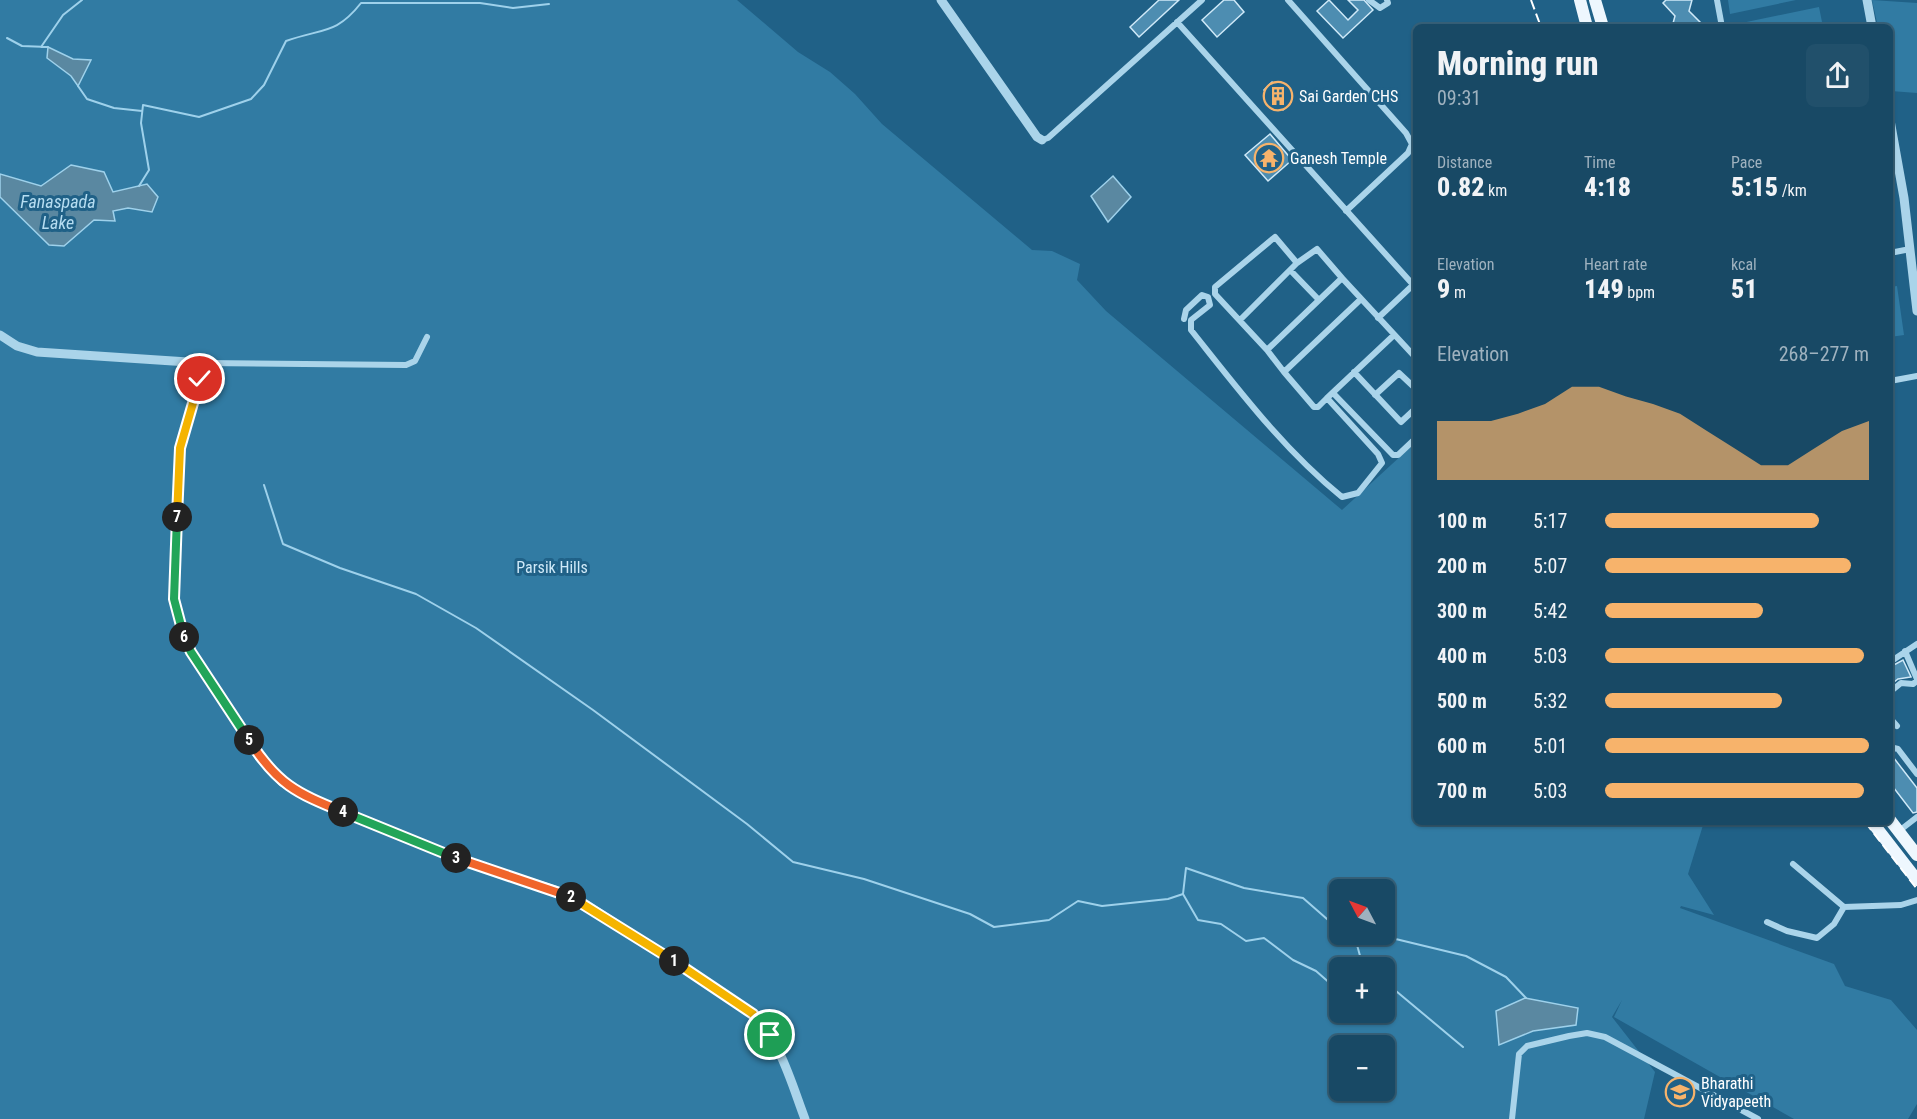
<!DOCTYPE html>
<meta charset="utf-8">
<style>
:root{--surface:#184965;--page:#21506b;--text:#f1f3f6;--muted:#9fb2bf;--line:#366179;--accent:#f7b36b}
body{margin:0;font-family:"Roboto Condensed",sans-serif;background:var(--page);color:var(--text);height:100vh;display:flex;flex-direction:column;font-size:22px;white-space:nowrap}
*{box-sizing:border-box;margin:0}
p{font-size:20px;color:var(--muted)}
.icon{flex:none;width:33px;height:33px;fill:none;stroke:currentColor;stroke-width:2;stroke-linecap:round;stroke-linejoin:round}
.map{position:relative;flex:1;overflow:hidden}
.side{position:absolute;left:1413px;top:24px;width:480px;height:801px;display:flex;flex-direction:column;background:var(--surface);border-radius:9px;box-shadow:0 2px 4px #0004,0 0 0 2px var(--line)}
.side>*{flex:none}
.needle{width:39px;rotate:311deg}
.buttons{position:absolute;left:1329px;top:879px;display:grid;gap:12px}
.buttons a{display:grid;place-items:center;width:66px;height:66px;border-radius:9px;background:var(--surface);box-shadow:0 2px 4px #0004,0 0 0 2px var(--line);font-size:30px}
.pin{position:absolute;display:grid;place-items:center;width:51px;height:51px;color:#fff;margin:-26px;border:3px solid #fff;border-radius:50%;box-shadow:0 2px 6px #0007}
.km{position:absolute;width:30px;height:30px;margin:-15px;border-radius:50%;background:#222;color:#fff;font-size:16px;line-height:30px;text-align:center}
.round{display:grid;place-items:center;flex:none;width:63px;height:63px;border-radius:9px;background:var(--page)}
.head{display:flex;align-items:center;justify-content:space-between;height:102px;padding:0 24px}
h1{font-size:33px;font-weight:800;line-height:45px}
.metrics{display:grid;grid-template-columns:repeat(3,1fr);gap:9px;height:102px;padding:6px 24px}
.metrics div{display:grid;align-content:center}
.metrics b{font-size:26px;font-weight:800}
.metrics small{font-size:16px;font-weight:400}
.metrics p{font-size:16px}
.chart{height:168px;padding:12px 24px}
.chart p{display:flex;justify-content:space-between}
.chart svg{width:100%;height:108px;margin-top:6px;fill:var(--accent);opacity:.7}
ul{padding:0 24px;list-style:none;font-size:20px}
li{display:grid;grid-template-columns:96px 72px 1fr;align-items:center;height:45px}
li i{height:15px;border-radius:8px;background:var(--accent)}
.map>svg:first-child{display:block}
.green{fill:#317ba3;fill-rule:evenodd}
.water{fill:#5a88a1;stroke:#9ed1eb;stroke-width:1.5}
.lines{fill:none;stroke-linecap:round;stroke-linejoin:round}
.stream{stroke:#9ed1eb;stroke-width:2}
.building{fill:#4d8db1;stroke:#cfe9f8;stroke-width:1.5}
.minor{stroke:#aad4ea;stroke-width:6}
.tertiary{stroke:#aad4ea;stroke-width:9}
.primary{stroke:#eef7fe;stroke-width:12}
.rail{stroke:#fff;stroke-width:2;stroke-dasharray:10 4.5;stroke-linecap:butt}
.split-1-casing{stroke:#fff;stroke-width:12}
.split-2-casing{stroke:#fff;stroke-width:12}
.split-3-casing{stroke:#fff;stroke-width:12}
.split-4-casing{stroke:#fff;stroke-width:12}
.split-5-casing{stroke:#fff;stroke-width:12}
.split-6-casing{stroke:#fff;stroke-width:12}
.split-7-casing{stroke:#fff;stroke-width:12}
.split-8-casing{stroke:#fff;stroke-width:12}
.split-1{stroke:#f5b400;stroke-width:8}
.split-2{stroke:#f5b400;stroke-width:8}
.split-3{stroke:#f0652b;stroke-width:8}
.split-4{stroke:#22a559;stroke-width:8}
.split-5{stroke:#f0652b;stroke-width:8}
.split-6{stroke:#22a559;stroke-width:8}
.split-7{stroke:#22a559;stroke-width:8}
.split-8{stroke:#f5b400;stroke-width:8}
.labels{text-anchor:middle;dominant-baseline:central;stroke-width:6;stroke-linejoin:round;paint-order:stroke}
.poi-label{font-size:16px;fill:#fff;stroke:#206187;text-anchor:start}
.park-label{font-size:16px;fill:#cfe9f8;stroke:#206187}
.water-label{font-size:18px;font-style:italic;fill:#b6ddf1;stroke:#206187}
</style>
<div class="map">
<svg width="1917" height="1119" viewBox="0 0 1917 1119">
<rect width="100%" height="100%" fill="#206187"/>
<path class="green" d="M0 0H737L798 52 830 72 855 94 882 124 1032 250 1052 251 1080 264 1077 280 1106 311 1342 510 1416 442V822H1704L1688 874 1714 915 1681 906 1680 908 1834 964 1845 986 1891 1000 1917 1030V1104L1908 1119H1794L1614 1017 1622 1000 1612 1017 1655 1072 1644 1119H0ZM1340 890H1384V934H1340ZM1340 968H1384V1012H1340ZM1340 1046H1384V1090H1340Z
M1728 0H1796L1730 14Z
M1872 0 1917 3V93L1891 91 1890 27H1878Z
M1819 7 1823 27H1733L1732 25Z
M1897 286 1904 335 1890 337V287Z"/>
<path class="water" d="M48 47 73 59 91 60 78 86 71 76 47 58Z
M71 165 104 172 113 192 147 184 158 197 152 212 128 208 113 211 115 221 94 220 64 246 49 245 0 197V174L41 186Z
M1113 176 1131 197 1108 222 1091 196Z
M1525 998 1578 1008 1576 1025 1533 1031 1499 1045 1496 1011Z"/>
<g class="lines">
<path class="stream" d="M7 38 22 46 48 47
M41 47 63 15 82 0
M78 86 87 99 114 108 142 111
M139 186 149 170 141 123 143 105 199 117 251 99 264 85 286 41C322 28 336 35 361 3H480L513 8 549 4
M264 485 283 544 340 568 416 594 476 628 593 710 747 824 793 862 864 879 970 914 994 927 1049 920 1078 901 1102 906 1168 899 1183 894 1186 868 1244 888 1303 898 1335 926 1340 927
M1183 894 1198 920 1221 924 1246 941 1264 938 1293 960 1316 971 1340 992
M1354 934 1362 963 1368 968
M1375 934 1466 956 1506 977 1526 998
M1384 981 1463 1047"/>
</g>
<path class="building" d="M1159 0H1179L1139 37 1130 27Z
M1224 0H1234L1244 12 1217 37 1202 20Z
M1329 0 1348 20 1358 10 1348 0H1364L1373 10 1343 38 1317 11Z
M1666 0H1692L1689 11 1705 27H1672L1675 16 1663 3Z
M1272 82 1291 102 1283 110 1264 90Z
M1270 134 1292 160 1268 181 1245 155Z
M1903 660 1911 677 1898 679 1890 685V667Z
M1890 753 1917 788V812L1913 813 1890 783Z"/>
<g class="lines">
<path class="minor" d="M1288 0 1406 133 1412 144 1408 153 1346 211
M1369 0 1380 8 1388 3 1387 0
M1717 0 1722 27
M1177 22 1416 288
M1042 140 1048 138 1202 0
M1890 253 1910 249
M1291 271 1319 300
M1361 299 1284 372 1267 350 1342 278 1416 358
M1378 318 1413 285
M1184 319 1186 310 1202 295 1208 297 1210 305 1191 320V330C1238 389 1283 449 1342 497L1358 493 1382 463 1378 454 1327 398 1394 335
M1240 320 1297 263 1317 249 1342 278
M1267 350 1215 294V287L1275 237 1297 263
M203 363 406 365 415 361 427 337
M1284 372 1314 407H1318L1327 398
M1354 372 1401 422 1416 408
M1890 381 1917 376
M1333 393 1393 455H1398L1416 438
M1375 395 1399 373 1416 389
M1890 458 1891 467
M1905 651 1917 679
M1890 662 1917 644
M1890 692 1901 683 1913 684 1917 681
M1890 718 1897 726
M1890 747 1898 749 1917 774
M1899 831 1917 817
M1793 864 1844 907 1901 905 1917 900
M1767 922 1787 931 1817 938 1834 924 1844 907
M1512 1119 1519 1054 1527 1046 1569 1036 1587 1033 1605 1037 1758 1119"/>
<path class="tertiary" d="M941 0 1037 137 1042 140
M1867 0 1872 27
M1890 120 1904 198 1917 311
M0 335 17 346 37 352 203 363 180 448 174 599 180 625 191 652 259 757 282 782 313 800 471 864 555 890 584 903 753 1014C781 1043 791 1082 805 1119"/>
<path class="primary" d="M1580 0 1587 27
M1595 0 1603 27
M1890 820 1917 855
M1872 822 1917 880"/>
<path class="rail" d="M1531 0 1541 27
M1865 822 1917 889"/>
</g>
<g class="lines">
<g class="split-1-casing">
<path id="split-1" d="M674 961 753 1014 770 1035"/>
</g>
<g class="split-2-casing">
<path id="split-2" d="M571 897 674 961"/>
</g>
<g class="split-3-casing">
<path id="split-3" d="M456 858 571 897"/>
</g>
<g class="split-4-casing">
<path id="split-4" d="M343 812 456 858"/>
</g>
<g class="split-5-casing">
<path id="split-5" d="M249 740C277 784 296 793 343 812"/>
</g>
<g class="split-6-casing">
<path id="split-6" d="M184 637 191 652 249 740"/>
</g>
<g class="split-7-casing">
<path id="split-7" d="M177 517 174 599 184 637"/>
</g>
<g class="split-8-casing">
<path id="split-8" d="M177 517 180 448 200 379"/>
</g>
<use href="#split-1" class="split-1"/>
<use href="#split-2" class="split-2"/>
<use href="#split-3" class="split-3"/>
<use href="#split-4" class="split-4"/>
<use href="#split-5" class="split-5"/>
<use href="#split-6" class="split-6"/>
<use href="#split-7" class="split-7"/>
<use href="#split-8" class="split-8"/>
</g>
<defs>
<g id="building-ring" transform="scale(1.5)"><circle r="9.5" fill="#206187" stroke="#f7b36b" stroke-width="1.5"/><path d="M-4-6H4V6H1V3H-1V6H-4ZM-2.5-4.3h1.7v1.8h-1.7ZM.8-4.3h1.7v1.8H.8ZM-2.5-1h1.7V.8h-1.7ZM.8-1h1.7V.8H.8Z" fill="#f7b36b"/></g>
<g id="temple-ring" transform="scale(1.5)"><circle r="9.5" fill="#206187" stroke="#f7b36b" stroke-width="1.5"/><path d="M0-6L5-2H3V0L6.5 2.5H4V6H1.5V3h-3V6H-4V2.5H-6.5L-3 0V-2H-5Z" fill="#f7b36b"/></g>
<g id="university-ring" transform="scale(1.5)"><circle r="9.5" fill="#206187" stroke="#f7b36b" stroke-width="1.5"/><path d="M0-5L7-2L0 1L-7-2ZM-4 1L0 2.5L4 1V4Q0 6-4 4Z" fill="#f7b36b"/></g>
</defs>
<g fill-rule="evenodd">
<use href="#building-ring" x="1278" y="96"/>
<use href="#temple-ring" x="1269" y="158"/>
<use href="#university-ring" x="1680" y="1092"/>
</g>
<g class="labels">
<g class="poi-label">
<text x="1299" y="96">Sai Garden CHS</text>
<text x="1290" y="158">Ganesh Temple</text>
<text x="1701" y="1083">Bharathi<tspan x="1701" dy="18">Vidyapeeth</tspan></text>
</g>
<g class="park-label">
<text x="552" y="567">Parsik Hills</text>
</g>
<g class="water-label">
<text x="58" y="201">Fanaspada<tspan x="58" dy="21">Lake</tspan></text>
</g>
</g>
</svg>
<div class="buttons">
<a><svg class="needle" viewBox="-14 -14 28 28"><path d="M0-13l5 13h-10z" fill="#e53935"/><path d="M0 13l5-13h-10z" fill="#9fb2bf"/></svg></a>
<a>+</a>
<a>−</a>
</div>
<div class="pin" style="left:770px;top:1035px;background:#1e9e55"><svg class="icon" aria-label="arrive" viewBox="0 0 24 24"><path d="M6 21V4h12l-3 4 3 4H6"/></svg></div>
<div class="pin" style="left:200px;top:379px;background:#d93025"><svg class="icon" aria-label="check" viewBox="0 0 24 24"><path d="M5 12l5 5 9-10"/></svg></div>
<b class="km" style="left:674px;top:961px">1</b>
<b class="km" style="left:571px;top:897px">2</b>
<b class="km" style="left:456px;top:858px">3</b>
<b class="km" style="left:343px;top:812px">4</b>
<b class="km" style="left:249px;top:740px">5</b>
<b class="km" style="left:184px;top:637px">6</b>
<b class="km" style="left:177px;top:517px">7</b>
<section class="side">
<div class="head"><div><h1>Morning run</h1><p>09:31</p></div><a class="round"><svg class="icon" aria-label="share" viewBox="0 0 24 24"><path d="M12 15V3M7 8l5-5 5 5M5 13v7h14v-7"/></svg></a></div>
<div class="metrics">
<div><p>Distance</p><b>0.82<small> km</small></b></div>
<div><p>Time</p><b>4:18</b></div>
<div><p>Pace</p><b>5:15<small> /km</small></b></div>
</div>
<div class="metrics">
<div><p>Elevation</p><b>9<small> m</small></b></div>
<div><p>Heart rate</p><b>149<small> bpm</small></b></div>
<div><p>kcal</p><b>51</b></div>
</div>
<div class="chart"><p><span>Elevation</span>268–277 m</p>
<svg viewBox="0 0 160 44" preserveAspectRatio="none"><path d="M0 44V20L10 20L20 20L30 17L40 13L50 6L60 6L70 10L80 13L90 17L100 24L110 31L120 38L130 38L140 31L150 24L160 20V44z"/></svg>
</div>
<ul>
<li><b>100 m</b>5:17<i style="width:81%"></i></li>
<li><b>200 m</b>5:07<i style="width:93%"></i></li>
<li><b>300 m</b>5:42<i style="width:60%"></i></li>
<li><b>400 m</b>5:03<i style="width:98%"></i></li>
<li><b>500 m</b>5:32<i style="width:67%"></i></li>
<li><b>600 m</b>5:01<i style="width:100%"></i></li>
<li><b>700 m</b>5:03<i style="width:98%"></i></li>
</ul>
</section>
</div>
